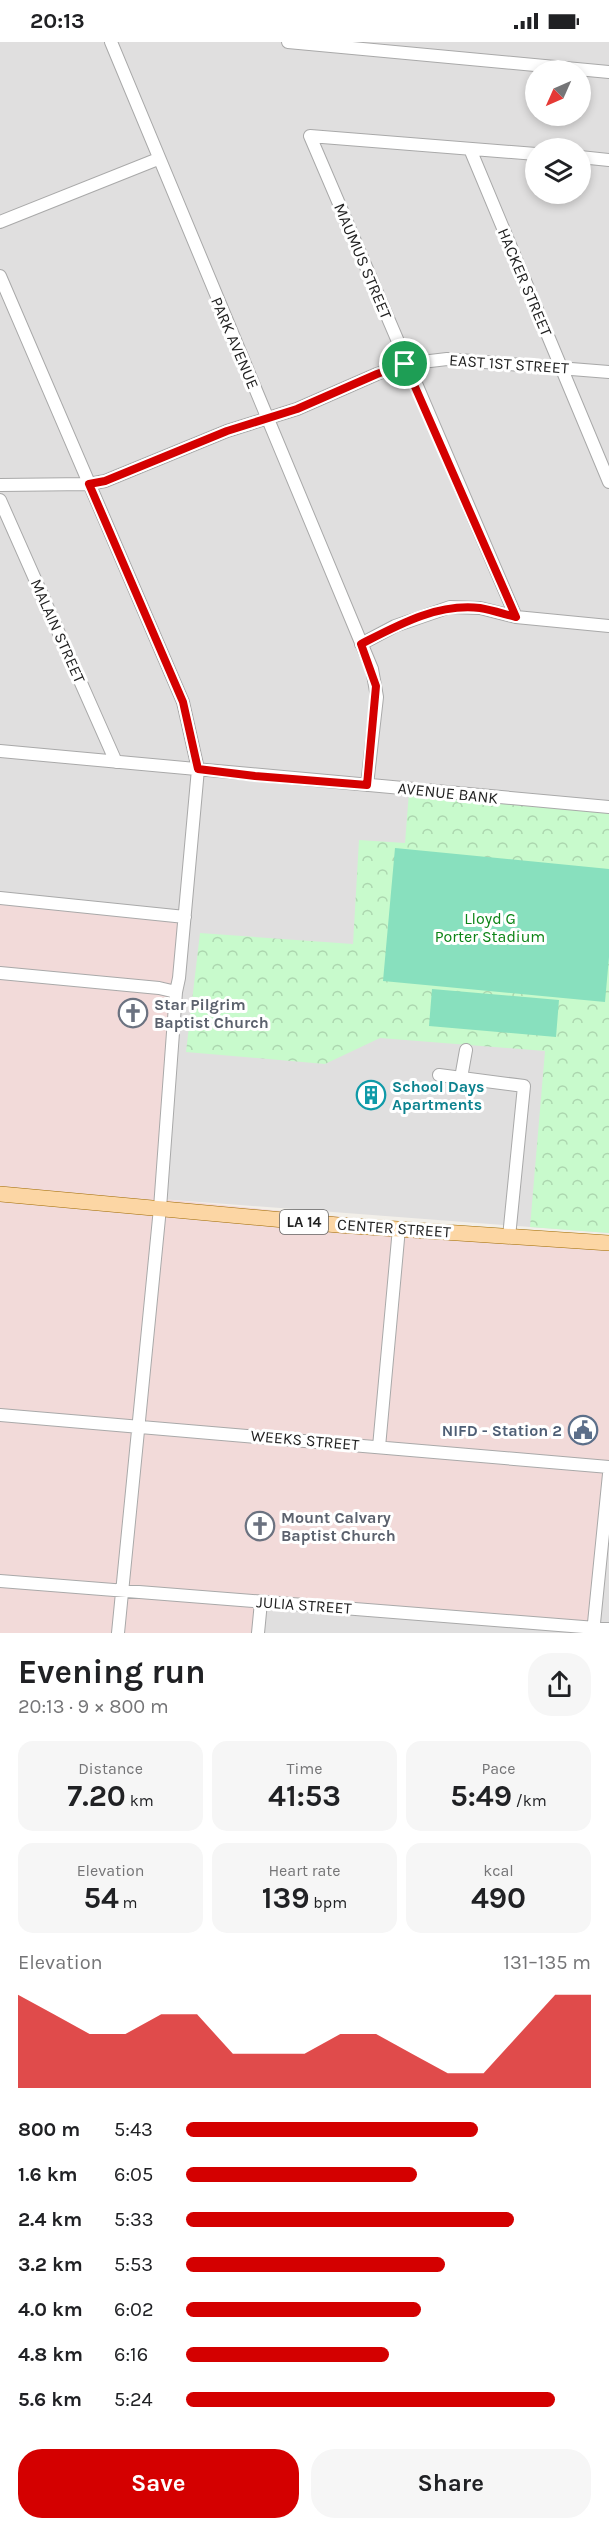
<!DOCTYPE html>
<meta charset="utf-8">
<style>
:root{--surface:#fff;--page:#f6f6f6;--text:#202124;--muted:#757577;--accent:#d40000}
body{margin:0;font-family:Karla,sans-serif;background:var(--page);color:var(--text);height:100vh;display:flex;flex-direction:column;font-size:22px;white-space:nowrap}
*{box-sizing:border-box;margin:0}
p{font-size:20px;color:var(--muted)}
.icon{flex:none;width:33px;height:33px;fill:none;stroke:currentColor;stroke-width:2;stroke-linecap:round;stroke-linejoin:round}
.map{position:relative;height:1591px;overflow:hidden}
.sheet{display:flex;flex-direction:column;background:var(--surface);flex:1}
.sheet>*{flex:none}
.needle{width:39px;rotate:225deg}
.tools{position:absolute;left:525px;top:18px;display:grid;gap:12px}
.tools a{display:grid;place-items:center;width:66px;height:66px;border-radius:50%;background:var(--surface);box-shadow:0 3px 9px #0003;font-size:30px}
.pin{position:absolute;display:grid;place-items:center;width:51px;height:51px;color:#fff;margin:-26px;border:3px solid #fff;border-radius:50%;box-shadow:0 2px 6px #0007}
.round{display:grid;place-items:center;flex:none;width:63px;height:63px;border-radius:24px;background:var(--page)}
.summary{display:flex;align-items:center;justify-content:space-between;height:102px;padding:0 18px}
h1{font-size:33px;font-weight:700;line-height:45px}
.metrics{display:grid;grid-template-columns:repeat(3,1fr);gap:9px;height:102px;padding:6px 18px}
.metrics div{display:grid;align-content:center;border-radius:15px;background:var(--page);text-align:center}
.metrics b{font-size:30px;font-weight:700}
.metrics small{font-size:16px;font-weight:400}
.metrics p{font-size:16px}
.chart{height:168px;padding:12px 18px}
.chart p{display:flex;justify-content:space-between}
.chart svg{width:100%;height:108px;margin-top:6px;fill:var(--accent);opacity:.7}
.primary-button{display:flex;gap:12px;margin-top:auto;padding:12px 18px}
.primary-button a{flex:1;height:69px;border-radius:24px;background:var(--accent);color:#fff;font-size:24px;font-weight:700;line-height:69px;text-align:center}
.primary-button a+a{background:var(--page);color:var(--text)}
ul{padding:0 18px;list-style:none;font-size:20px}
li{display:grid;grid-template-columns:96px 72px 1fr;align-items:center;height:45px}
li i{height:15px;border-radius:8px;background:var(--accent)}
.status{display:flex;justify-content:space-between;align-items:center;height:42px;padding:0 30px;background:var(--surface);direction:ltr}
.status svg{height:16px;fill:currentColor}
.map>svg:first-child{display:block}
.residential{fill:#e0dfdf;fill-rule:evenodd}
.commercial{fill:#f2dad9}
.park{fill:url(#park-crowns)}
.pitch{fill:#88e0be}
.lines{fill:none;stroke-linecap:round;stroke-linejoin:round}
.minor-casing{stroke:#a9a9a9;stroke-width:14}
.major-casing{stroke:#a06b00;stroke-width:16}
.minor{stroke:#fff;stroke-width:12}
.major{stroke:#fcd6a4;stroke-width:15}
.route-casing{stroke:#fff;stroke-width:12}
.route{stroke:#d40000;stroke-width:8}
.labels{text-anchor:middle;dominant-baseline:central;stroke-width:6;stroke-linejoin:round;paint-order:stroke}
.shield{fill:#fff;stroke:#646464;stroke-width:1.5}
.shield-label{font-size:15px;font-weight:bold;fill:#222}
.street-label{font-size:16px;fill:#222;stroke:#fff}
.park-label{font-size:16px;fill:#0c8416;stroke:#fff}
.worship-label{font-size:16px;font-weight:bold;fill:#5b616d;stroke:#fff;text-anchor:start}
.culture-label{font-size:16px;font-weight:bold;fill:#0d838f;stroke:#fff;text-anchor:start}
.service-label{font-size:16px;font-weight:bold;fill:#4e5e75;stroke:#fff;text-anchor:end}
</style>
<div class="status"><b>20:13</b><svg viewBox="0 0 49 12"><path d="M0 12V9h3v3zM5 12V6h3v6zM10 12V3h3v9zM15 12V0h3v12zM26 1h20v11H26zM47 4h2v5h-2z"/></svg></div>
<div class="map">
<svg width="609" height="1591" viewBox="0 0 609 1591">
<defs>
<pattern id="park-crowns" width="20" height="18" patternUnits="userSpaceOnUse" patternTransform="scale(1.5)"><rect width="20" height="18" fill="#c8facc"/><path d="M2 6a3 3 0 1 1 6 0M12 15a3 3 0 1 1 6 0" fill="none" stroke="#acd6af"/></pattern>
</defs>
<rect width="100%" height="100%" fill="#f2efe9"/>
<path class="residential" d="M0 0H609V1191L160 1157 0 857ZM536 28H580V74H536ZM536 106H580V152H536Z
M609 1432V1591H258L261 1560Z"/>
<path class="commercial" d="M0 857 185 875 161 1157 609 1201V1432L594 1585 261 1560 258 1591H0Z"/>
<path class="park" d="M409 750 609 770V1191L530 1185 545 1009 380 996 325 1022 186 1010 200 891 353 902 359 798 405 801Z"/>
<path class="pitch" d="M395 806 609 827V915L605 960 383 939Z
M432 947 559 958 556 995 429 984Z"/>
<g class="lines">
<g class="minor-casing">
<path id="minor" d="M111 0 372 627 377 655 367 743
M288 0 609 30
M470 107 609 440
M580 115 609 118
M0 180 158 117
M0 234 183 660 198 727 179 936 176 950 160 1166 118 1591
M0 443 89 442 105 439 227 389 297 367 377 332 405 322 447 317 609 330
M0 458 116 720
M516 575 310 94 536 112
M361 602 395 584 450 565 480 566 516 575 609 584
M0 709 609 765
M0 856 185 875
M0 931 159 946 176 950
M439 1033 524 1044 509 1195
M461 1036 466 1008
M0 1373 609 1425
M379 1405 399 1186
M0 1539 609 1587
M258 1591 261 1560
M593 1591 609 1432"/>
</g>
<g class="major-casing">
<path id="major" d="M0 1152 338 1183 609 1201"/>
</g>
<use href="#minor" class="minor"/>
<use href="#major" class="major"/>
</g>
<g class="lines">
<g class="route-casing">
<path id="route" d="M405 322 516 575C504 572 492 568 480 566 437 561 398 583 361 602L376 644 367 743 255 734 198 727 183 660 89 442 105 439 227 389 297 367 377 332Z"/>
</g>
<use href="#route" class="route"/>
</g>
<defs>
<g id="church-ring" transform="scale(1.5)"><circle r="9.5" fill="#fff" stroke="#6b7280" stroke-width="1.5"/><path d="M-1.2-6h2.4v3.5h3.3v2.4h-3.3V6h-2.4V-.1h-3.3v-2.4h3.3Z" fill="#6b7280"/></g>
<g id="building-ring" transform="scale(1.5)"><circle r="9.5" fill="#fff" stroke="#0f9aa8" stroke-width="1.5"/><path d="M-4-6H4V6H1V3H-1V6H-4ZM-2.5-4.3h1.7v1.8h-1.7ZM.8-4.3h1.7v1.8H.8ZM-2.5-1h1.7V.8h-1.7ZM.8-1h1.7V.8H.8Z" fill="#0f9aa8"/></g>
<g id="civic-ring" transform="scale(1.5)"><circle r="9.5" fill="#fff" stroke="#5c6f8a" stroke-width="1.5"/><path d="M-.6-6.5H3V-4.5H.6V-3L4-1V1h2V6H-6V1h2V-1L-.6-3ZM-1.2 2.5V6h2.4V2.5Z" fill="#5c6f8a"/></g>
</defs>
<g fill-rule="evenodd">
<use href="#church-ring" x="133" y="971"/>
<use href="#building-ring" x="371" y="1053"/>
<use href="#civic-ring" x="583" y="1388"/>
<use href="#church-ring" x="260" y="1484"/>
</g>
<g class="labels">
<rect class="shield" x="280" y="1168" width="48" height="24" rx="4.5"/>
<g class="shield-label">
<text x="304" y="1180">LA 14</text>
</g>
<g class="street-label">
<text transform="translate(363 219) rotate(67)">MAUMUS STREET</text>
<text transform="translate(525 240) rotate(67)">HACKER STREET</text>
<text transform="translate(235 301) rotate(67)">PARK AVENUE</text>
<text transform="translate(509 322) rotate(4)">EAST 1ST STREET</text>
<text transform="translate(58 589) rotate(66)">MALAIN STREET</text>
<text transform="translate(448 751) rotate(6)">AVENUE BANK</text>
<text transform="translate(394 1186) rotate(4)">CENTER STREET</text>
<text transform="translate(305 1398) rotate(5)">WEEKS STREET</text>
<text transform="translate(304 1563) rotate(4)">JULIA STREET</text>
</g>
<g class="park-label">
<text x="490" y="876">Lloyd G<tspan x="490" dy="18">Porter Stadium</tspan></text>
</g>
<g class="worship-label">
<text x="154" y="962">Star Pilgrim<tspan x="154" dy="18">Baptist Church</tspan></text>
<text x="281" y="1475">Mount Calvary<tspan x="281" dy="18">Baptist Church</tspan></text>
</g>
<g class="culture-label">
<text x="392" y="1044">School Days<tspan x="392" dy="18">Apartments</tspan></text>
</g>
<g class="service-label">
<text x="562" y="1388">NIFD - Station 2</text>
</g>
</g>
</svg>
<div class="tools">
<a><svg class="needle" viewBox="-14 -14 28 28"><path d="M0-13l5 13h-10z" fill="#e53935"/><path d="M0 13l5-13h-10z" fill="#757577"/></svg></a>
<a><svg class="icon" aria-label="layers" viewBox="0 0 24 24"><path d="M12 4l9 5-9 5-9-5zM3 14l9 5 9-5"/></svg></a>
</div>
<div class="pin" style="left:405px;top:322px;background:#1e9e55"><svg class="icon" aria-label="arrive" viewBox="0 0 24 24"><path d="M6 21V4h12l-3 4 3 4H6"/></svg></div>
</div>
<section class="sheet">
<div class="summary"><div><h1>Evening run</h1><p>20:13 · 9 × 800 m</p></div><a class="round"><svg class="icon" aria-label="share" viewBox="0 0 24 24"><path d="M12 15V3M7 8l5-5 5 5M5 13v7h14v-7"/></svg></a></div>
<div class="metrics">
<div><p>Distance</p><b>7.20<small> km</small></b></div>
<div><p>Time</p><b>41:53</b></div>
<div><p>Pace</p><b>5:49<small> /km</small></b></div>
</div>
<div class="metrics">
<div><p>Elevation</p><b>54<small> m</small></b></div>
<div><p>Heart rate</p><b>139<small> bpm</small></b></div>
<div><p>kcal</p><b>490</b></div>
</div>
<div class="chart"><p><span>Elevation</span>131–135 m</p>
<svg viewBox="0 0 160 44" preserveAspectRatio="none"><path d="M0 44V6L10 14L20 22L30 22L40 14L50 14L60 30L70 30L80 30L90 22L100 22L110 30L120 38L130 38L140 22L150 6L160 6V44z"/></svg>
</div>
<ul>
<li><b>800 m</b>5:43<i style="width:72%"></i></li>
<li><b>1.6 km</b>6:05<i style="width:57%"></i></li>
<li><b>2.4 km</b>5:33<i style="width:81%"></i></li>
<li><b>3.2 km</b>5:53<i style="width:64%"></i></li>
<li><b>4.0 km</b>6:02<i style="width:58%"></i></li>
<li><b>4.8 km</b>6:16<i style="width:50%"></i></li>
<li><b>5.6 km</b>5:24<i style="width:91%"></i></li>
</ul>
<div class="primary-button"><a>Save</a><a>Share</a></div>
</section>
